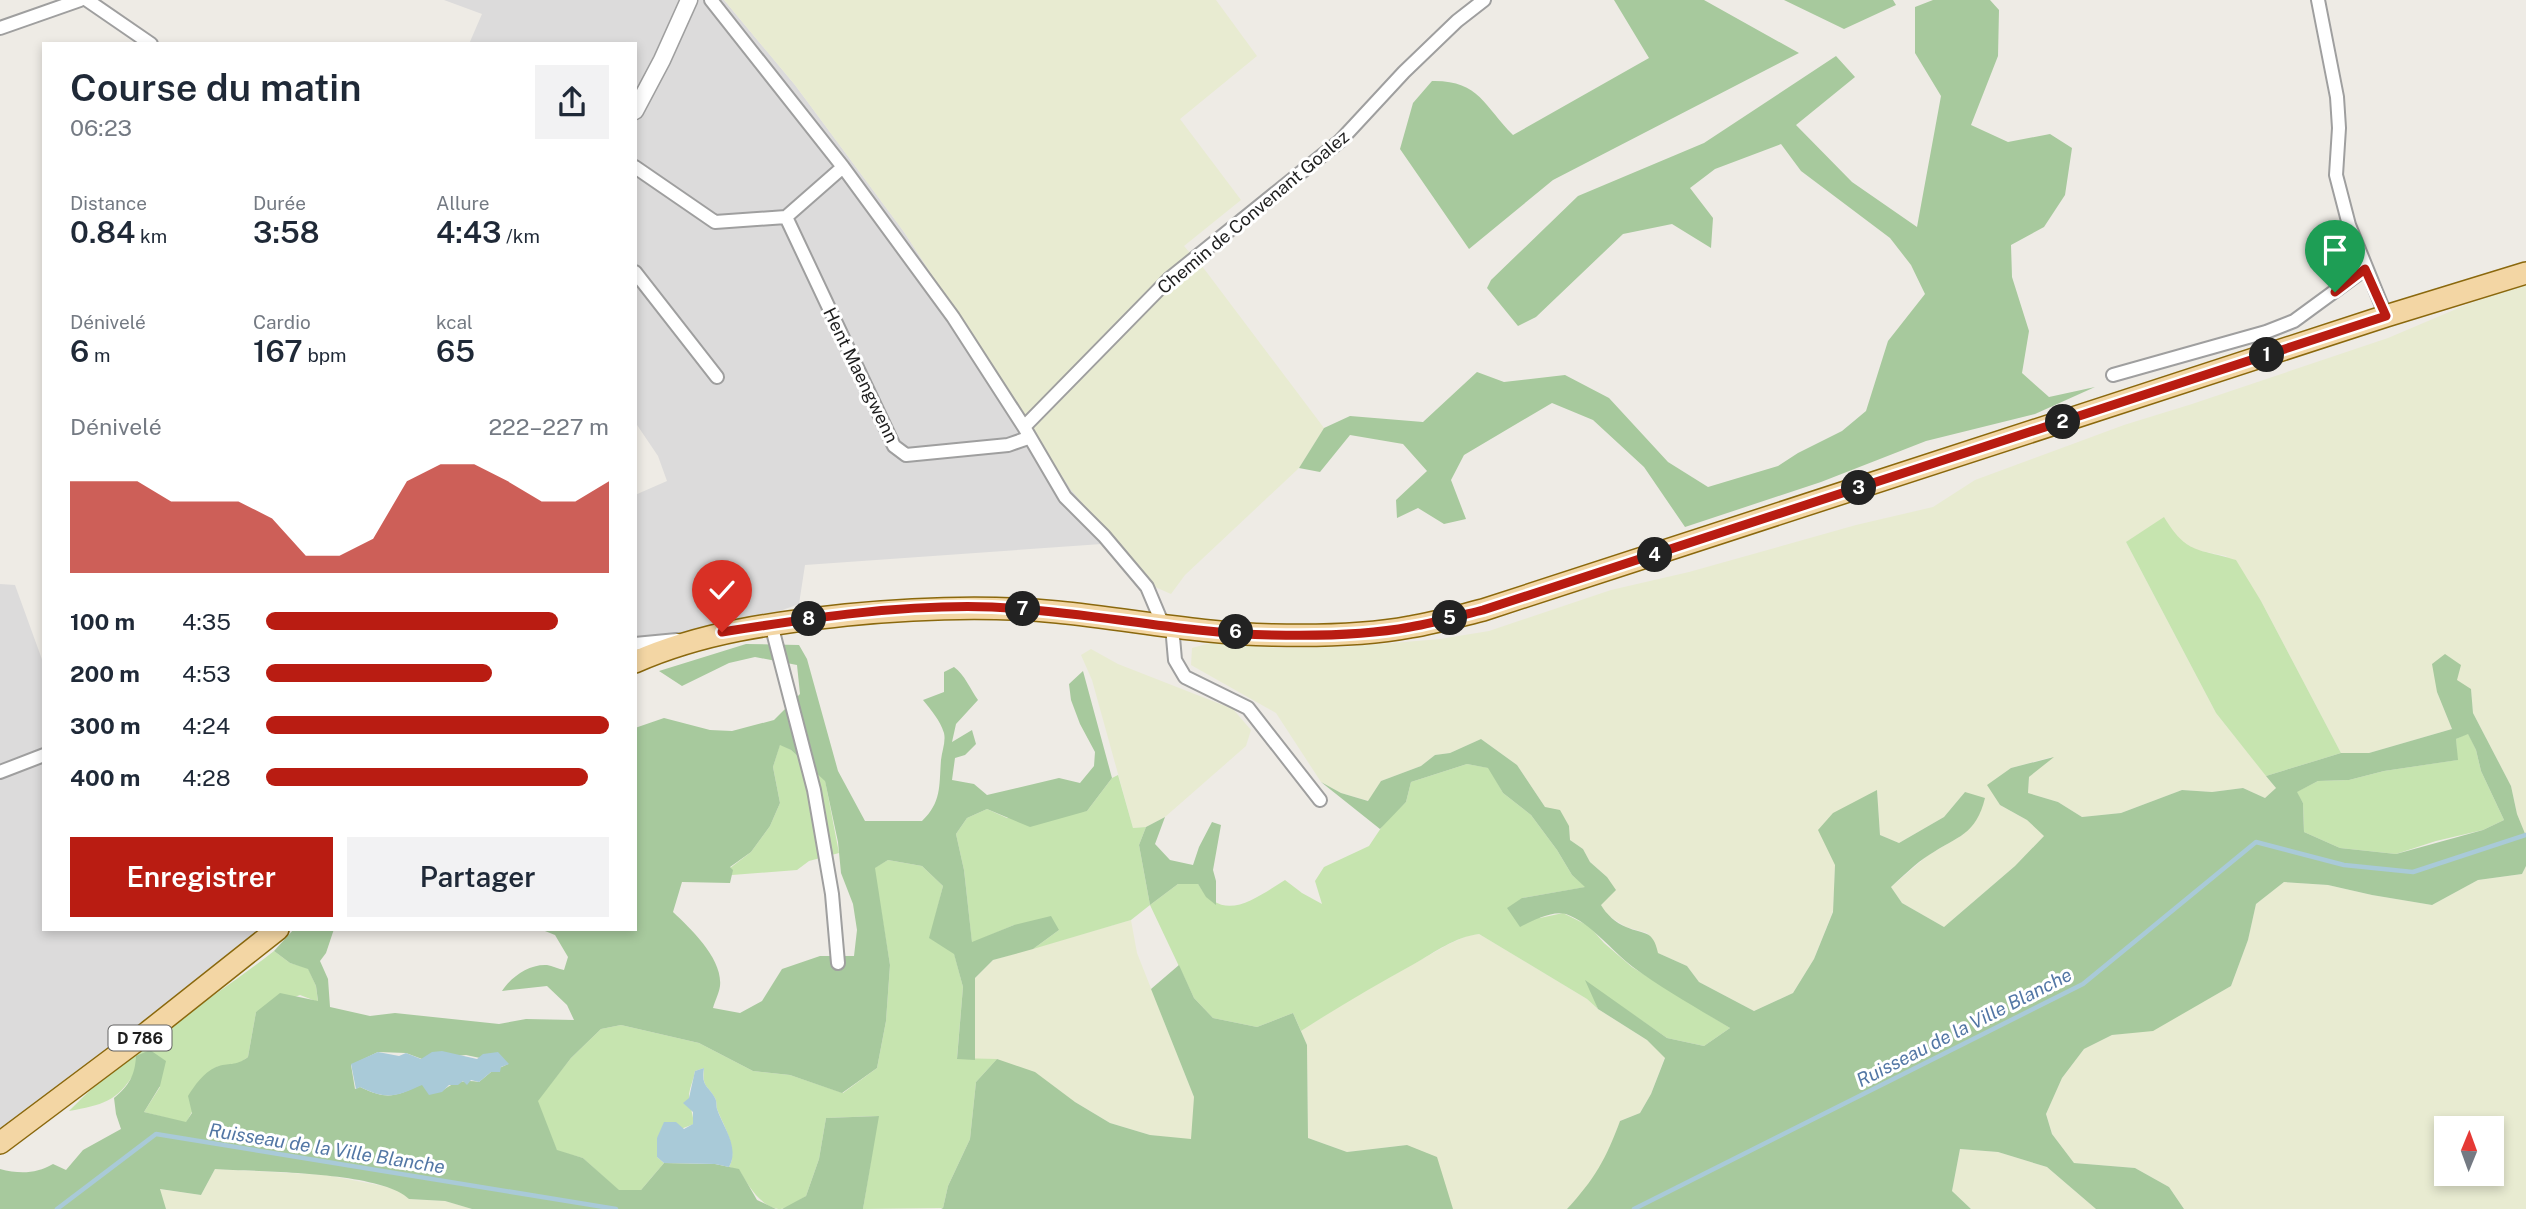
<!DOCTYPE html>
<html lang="fr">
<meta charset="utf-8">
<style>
:root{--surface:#fff;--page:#f2f2f3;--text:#1f2937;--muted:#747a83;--accent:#b91c12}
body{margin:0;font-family:"Public Sans",sans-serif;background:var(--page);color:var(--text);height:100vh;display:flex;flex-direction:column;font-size:26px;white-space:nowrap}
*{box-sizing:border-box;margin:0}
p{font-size:23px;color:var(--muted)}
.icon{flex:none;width:38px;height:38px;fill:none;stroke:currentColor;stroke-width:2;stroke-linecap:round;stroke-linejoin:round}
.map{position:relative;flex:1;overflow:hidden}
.details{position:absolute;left:42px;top:42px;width:595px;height:889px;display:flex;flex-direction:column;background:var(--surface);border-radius:0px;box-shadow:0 4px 10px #0003}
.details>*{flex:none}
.needle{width:46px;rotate:1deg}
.fabs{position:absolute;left:2434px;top:1116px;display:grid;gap:14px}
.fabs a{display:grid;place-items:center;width:70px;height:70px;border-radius:0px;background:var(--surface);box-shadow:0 4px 10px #0003;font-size:35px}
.pin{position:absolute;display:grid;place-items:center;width:60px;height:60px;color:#fff;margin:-72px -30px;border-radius:50% 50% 50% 0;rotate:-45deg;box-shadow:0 0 7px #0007}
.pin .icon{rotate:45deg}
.km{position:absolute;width:35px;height:35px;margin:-18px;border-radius:50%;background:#222;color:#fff;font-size:19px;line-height:35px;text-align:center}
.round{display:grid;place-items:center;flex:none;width:74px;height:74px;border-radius:0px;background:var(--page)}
.head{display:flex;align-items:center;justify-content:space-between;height:119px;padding:0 28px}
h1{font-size:38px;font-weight:600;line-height:52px}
.figures{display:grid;grid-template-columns:repeat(3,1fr);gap:10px;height:119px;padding:7px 28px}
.figures div{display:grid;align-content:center}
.figures b{font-size:30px;font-weight:600}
.figures small{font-size:19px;font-weight:400}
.figures p{font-size:19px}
.chart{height:196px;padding:14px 28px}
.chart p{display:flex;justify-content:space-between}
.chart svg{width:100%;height:126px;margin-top:7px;fill:var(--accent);opacity:.7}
.button{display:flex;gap:14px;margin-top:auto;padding:14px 28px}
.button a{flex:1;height:80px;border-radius:0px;background:var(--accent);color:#fff;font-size:28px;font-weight:600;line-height:80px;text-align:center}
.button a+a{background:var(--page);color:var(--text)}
ul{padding:0 28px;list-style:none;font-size:23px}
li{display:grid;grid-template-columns:112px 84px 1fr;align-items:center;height:52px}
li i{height:18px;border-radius:9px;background:var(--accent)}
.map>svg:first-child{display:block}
.residential{fill:#dcdbdb}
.farmland{fill:#e8ebd1;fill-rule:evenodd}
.grass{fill:#c6e4af}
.forest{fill:#a7c99d;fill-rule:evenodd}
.water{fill:#a9cad8}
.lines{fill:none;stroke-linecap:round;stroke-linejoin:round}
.stream{stroke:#a9cad8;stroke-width:4.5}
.minor-casing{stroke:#9f9f9f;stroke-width:16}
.tertiary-casing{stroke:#9f9f9f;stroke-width:19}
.primary-casing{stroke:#8a680d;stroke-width:24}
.minor{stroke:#fff;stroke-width:12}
.tertiary{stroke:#fff;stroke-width:16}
.primary{stroke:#f3d6a4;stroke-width:21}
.route-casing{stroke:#fff;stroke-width:14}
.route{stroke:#b91c12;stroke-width:9}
.labels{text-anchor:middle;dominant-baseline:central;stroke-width:6;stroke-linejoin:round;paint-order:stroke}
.shield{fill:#fff;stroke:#626262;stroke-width:2}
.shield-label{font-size:16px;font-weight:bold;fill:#1e1e1e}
.street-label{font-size:18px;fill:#1e1e1e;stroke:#fff}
.water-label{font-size:19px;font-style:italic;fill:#5377a5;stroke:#fff}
</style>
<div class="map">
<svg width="2526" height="1209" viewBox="0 0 2526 1209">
<rect width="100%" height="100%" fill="#eeebe5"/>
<path class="residential" d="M444 0H724L795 85 904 232 1038 436 1116 543 805 565 799 604 722 632 635 672V495L667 481 658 456 635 422V44H469L482 14Z
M0 584 15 585 44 665V929H278L0 1142Z"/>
<path class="farmland" d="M724 0H1216L1257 56 1180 119 1241 200 1184 246 1205 270 1324 428 1299 468 1185 575 1171 594 1155 587 1071 490 904 232 795 85Z
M2526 284V836L2517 814 2511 786 2473 713 2471 689 2437 692 2452 729 2369 753H2341L2261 601 2226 556 2191 549 2173 534 2126 542 2216 713 2276 788 2265 798 2243 788 2212 792 2182 790 2121 813 2082 817 2058 802 2028 793 2029 777 2052 757 2011 768 1988 785 2000 805 2027 820 2044 836 2015 866 1944 927 1902 903 1891 887 1927 856 1964 834 1965 792 1944 817 1899 843 1880 835 1877 791 1835 865 1833 911 1814 959 1793 993 1754 1011 1699 982 1687 966 1658 953 1647 933 1626 927 1606 914 1601 905 1607 877 1590 862 1583 849 1570 840 1569 826 1545 807 1517 765 1481 739 1450 753 1435 755 1421 766 1381 781 1369 801 1341 793 1321 782 1276 713 1191 665 1192 648 1210 643 1281 648 1345 647 1440 639 1489 631 1611 590 1689 572 1856 525 1933 507 1975 480 2124 425 2192 404 2388 338 2468 304Z
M1091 649 1118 664 1233 709 1251 730 1246 746 1165 817 1146 827 1133 828 1092 680 1081 655Z
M2526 866V1209H2184L2169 1187 2135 1168 2074 1163 2052 1134 2046 1114 2062 1078 2084 1049 2112 1035 2153 1030 2231 986 2248 940 2256 904 2284 882 2328 885 2372 895 2432 905 2478 880 2522 874ZM2446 1129H2492V1174H2446Z
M1131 920 1137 953 1194 1097 1192 1140 1150 1135 1110 1123 1075 1102 975 1060V978L993 960Z
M1479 934 1587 999 1598 1009 1647 1040 1665 1057 1651 1094 1640 1113 1620 1121 1609 1152 1590 1184 1567 1209H1453L1449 1200 1407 1145 1347 1152 1308 1138 1307 1045 1301 1031 1346 1002 1449 944 1467 936Z
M1960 1149 1998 1152 2047 1167 2096 1209H1971L1952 1191Z
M215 1169 326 1175 383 1186 400 1191 409 1199 445 1201 472 1209H166L164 1207 159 1189 201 1195Z"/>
<path class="grass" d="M2164 517C2187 555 2198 548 2236 560L2261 601 2341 753 2266 776 2216 713 2126 542Z
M2468 733 2476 750 2481 771 2504 820 2483 830 2436 841 2396 854 2340 848 2304 832 2303 803 2296 792 2318 781 2349 780 2384 771 2457 760 2456 739Z
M780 744 791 750 825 780 839 853 809 861 797 870 732 875 730 868 751 852 770 826 780 803 773 767Z
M1467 764 1489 768 1503 793 1531 815 1557 850 1572 875 1586 887 1522 898 1540 918 1563 913 1589 926 1604 943 1632 967 1730 1028 1704 1046 1667 1038 1589 984 1598 1009 1587 999 1479 934C1455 937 1435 952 1414 964 1376 985 1338 1007 1301 1031L1293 1013 1257 1027 1213 1018 1194 998 1150 905 1131 920 1033 949 1059 930 1014 925 972 943 964 870 956 834 967 818 987 809 1007 818 1087 811 1112 778 1118 775 1133 828 1146 827 1139 845 1150 905 1178 884H1198C1223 925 1254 899 1285 880L1302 893 1322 904 1315 881 1324 867 1369 846 1385 822 1406 802 1411 782Z
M888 860 922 866 943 886 930 938 954 953 963 987 957 1058 997 1059 976 1082 970 1139 948 1186 943 1208 863 1209 878 1116 826 1118 819 1159 806 1196C799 1200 790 1207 781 1209 761 1209 747 1183 739 1170L729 1167C739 1149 723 1125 717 1109 716 1105 717 1101 715 1098 707 1084 702 1088 704 1068L695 1071C694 1079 690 1086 689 1094 689 1104 693 1114 694 1124L657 1138V1157L664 1163 641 1190 619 1191 583 1158 557 1151 537 1101 571 1058 601 1029 621 1025 699 1043 753 1071 790 1075 843 1093 877 1068 886 1021 890 965 874 868Z
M274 951 290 963 308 968 316 986 318 1002 300 995 256 1012 248 1057 237 1065 216 1067 186 1123 144 1112 160 1087 135 1072C117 1102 102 1105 69 1111 130 1048 206 1004 274 951Z"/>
<path class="forest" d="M1614 0H1704L1799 53 1553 180 1469 249 1400 149 1413 103 1432 81C1479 80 1484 106 1513 135L1649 58Z
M1784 0H1893L1896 5 1844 29Z
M1933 0H1990L1999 10 1998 56 1971 125 2008 142 2050 134 2072 148 2065 195 2044 227 2011 245 2012 277 2029 331 2022 373 2049 397 2095 387 2035 414 1926 441 1821 482 1685 527 1644 467 1593 420 1552 403 1464 455 1451 480 1466 519 1444 524 1418 508 1397 518 1396 500 1427 471 1403 444 1350 435 1320 472 1299 468 1324 428 1350 416 1423 422 1477 372 1504 382 1565 375 1609 398 1668 462 1708 487 1778 466 1798 453 1842 431 1866 411 1888 341 1925 294 1911 265 1890 238 1801 171 1781 144 1715 169 1690 188 1713 218 1711 248 1672 224 1623 234 1536 317 1518 326 1487 288 1491 280 1578 196 1704 143 1836 56 1855 77 1796 125 1852 182 1917 227 1941 96 1915 53V7Z
M746 644 799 645 807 659 838 771 865 821H922C942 802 939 785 941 760 942 751 946 741 944 733 940 720 931 710 923 700L944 692V672L954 667C965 675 970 689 978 700L956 724 952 742 972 730 976 744 965 755 955 758 952 780 974 784 987 795 1059 778 1080 783 1094 766 1095 752 1080 724 1071 700 1069 684 1083 671 1112 778 1087 811 1030 827 987 809 967 818 956 834 964 870 972 942 1014 925 1051 916 1059 930 1033 949 993 960 975 978V1060L957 1059 963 987 954 954 929 938 943 886 922 866 888 860 875 868 890 965 886 1021 877 1068 842 1093 790 1075 753 1071 699 1043 621 1025 601 1029 571 1058 538 1101 557 1150 583 1158 619 1190H641L664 1163 715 1164 739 1169 757 1200 776 1209H472L445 1201 409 1199C380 1171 258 1172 215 1169L201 1195 160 1189 166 1209H0V1169C19 1174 36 1174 53 1164L66 1170 83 1150 121 1129 116 1114 114 1098C129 1086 135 1075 136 1056L150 1050 166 1061 160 1086 144 1112 186 1122 192 1113 188 1096C195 1085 203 1073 216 1067 229 1062 235 1067 248 1057L256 1012 280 993 318 1001 316 986 308 969 290 963 274 951 294 929H334L326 953 320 961 328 979 330 1007 370 1016 395 1013 499 1024 526 1019 574 1020 567 1005 547 986 502 991C511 977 529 964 547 965 552 966 559 969 564 970L568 957 555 935 540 929H635V728L664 718 710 730 732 731 774 720 800 694 797 665 755 657 729 663 682 686 659 671ZM780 745 791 750 825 781 838 842 841 873 853 904 857 930 854 956H820L782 969 762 1001 740 1013 713 1008C715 1001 719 993 720 986 723 959 691 929 673 912L682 882 730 883 733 870 730 867 751 852 770 826 780 803 773 767ZM378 1052 406 1053 422 1059 466 1055 508 1064 491 1072 479 1082C465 1079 452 1082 441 1092L422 1084C395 1097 387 1100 360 1087L355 1089 351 1065Z
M2445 654 2461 665 2457 680 2471 689 2473 713 2511 786 2517 814 2526 836V866L2522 874 2478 880 2432 905 2372 895 2328 885 2284 882 2256 904 2248 940 2231 986 2153 1031 2112 1035 2084 1049 2062 1078 2046 1114 2052 1134 2074 1163 2135 1168 2169 1187 2184 1209H2096L2047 1167 1998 1152 1960 1149 1952 1191 1971 1209H1567C1594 1180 1606 1159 1620 1121L1640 1113 1651 1094 1665 1058 1647 1040 1598 1009 1585 980 1667 1038 1704 1046 1730 1028C1697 1008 1664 990 1633 967 1612 951 1591 923 1566 914 1552 910 1532 921 1520 927L1507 908 1522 898 1585 887 1572 875 1557 850 1531 815 1503 793 1488 768 1467 764 1411 782 1406 802 1380 829 1321 782 1341 793 1368 801 1381 781 1421 766 1435 755 1450 753 1481 739 1517 765 1545 807 1560 810 1569 826 1570 840 1583 849 1590 862 1607 877 1616 890 1601 905C1606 914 1616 923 1626 927 1644 935 1653 929 1658 953L1687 966 1699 982 1754 1011 1793 993 1814 959 1833 912 1835 865 1818 830 1833 813 1877 790 1880 835 1899 843 1944 817 1965 792 1985 798C1976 835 1958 836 1929 855 1916 863 1903 876 1891 887L1902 903 1944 927 2015 866 2044 836 2027 820 2000 805 1987 785 2011 768 2054 757 2029 777 2028 793 2058 802 2082 817 2121 813 2182 790 2212 792 2243 788 2265 798 2276 788 2266 776 2341 753H2369L2452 729 2437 692 2432 664ZM2468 734 2476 750 2481 771 2504 820 2483 830 2396 854 2340 848 2304 832 2303 803 2297 792 2318 781 2349 780 2384 771 2458 760 2456 739Z
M1165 817 1155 844 1170 860 1193 865 1199 847 1212 822 1221 825 1213 870 1216 881V905L1206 897 1198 884H1178L1150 905 1139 845 1146 827Z
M1179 965 1194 998 1213 1018 1257 1027 1293 1013 1307 1045 1308 1138 1347 1152 1407 1145 1437 1157 1453 1209H941L943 1208 948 1186 970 1139 976 1082 997 1059 1035 1072 1075 1102 1110 1123 1150 1135 1191 1139 1194 1097 1151 989Z
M879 1116 863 1209H782L806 1196 819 1159 826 1118Z"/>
<path class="water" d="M442 1051 477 1059 483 1054 498 1052 509 1064 501 1067 500 1072H491L479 1082 471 1080 467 1085 463 1081 458 1085H449L442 1092 429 1095 422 1085C395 1097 387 1100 360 1087L356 1089 351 1064 378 1052 399 1056 406 1053 421 1059 432 1052Z
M704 1068C701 1087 708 1085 715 1098 717 1101 716 1105 717 1109 723 1127 740 1147 729 1167L715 1164 664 1163 657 1157V1138L664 1122H676L684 1129 693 1124V1112L683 1103 689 1098 695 1071Z"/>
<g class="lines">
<path class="stream" d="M57 1209 156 1134 616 1209
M1634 1209 2083 984 2256 842 2344 865 2413 872 2526 835"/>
<g class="minor-casing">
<path id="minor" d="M87 0 151 44
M711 0 843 167 953 317 1024 427 1065 497 1104 536 1147 587 1163 625
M2318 0 2337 97 2339 128 2336 175 2349 225 2386 316
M0 28 80 0
M635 167 715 222 786 217
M843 167 786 217 894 446 906 455 1008 445 1028 438
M635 272 717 377
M2113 375 2266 332 2294 321 2365 269
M1024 427 1169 279 1340 141 1404 72 1457 21 1484 0
M771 624 814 790 832 894 838 963
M1172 626 1175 660 1185 677 1248 708 1320 800
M635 644 677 640
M0 772 44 755"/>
</g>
<g class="tertiary-casing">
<path id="tertiary" d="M635 111 662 60 689 0"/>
</g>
<g class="primary-casing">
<path id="primary" d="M635 662C703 632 773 623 846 615 917 608 986 605 1057 612 1129 619 1201 634 1273 635 1316 636 1368 635 1410 627 1435 623 1459 616 1483 610L2386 316 2526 273
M0 1143 148 1032 278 929"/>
</g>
<use href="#minor" class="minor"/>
<use href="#tertiary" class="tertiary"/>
<use href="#primary" class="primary"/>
</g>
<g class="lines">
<g class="route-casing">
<path id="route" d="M722 632C811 618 902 604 992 607 1086 611 1178 633 1272 635 1315 636 1368 635 1410 627 1434 623 1459 616 1483 610L2386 316 2365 269 2335 292"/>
</g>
<use href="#route" class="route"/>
</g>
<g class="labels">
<rect class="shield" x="108.5" y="1025.5" width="63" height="25" rx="5"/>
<g class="shield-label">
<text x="140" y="1038">D 786</text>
</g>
<g class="street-label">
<text transform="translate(1253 212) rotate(-40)">Chemin de Convenant Goalez</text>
<text transform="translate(861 375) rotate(64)">Hent Maengwenn</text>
</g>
<g class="water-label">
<text transform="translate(1964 1027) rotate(-27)">Ruisseau de la Ville Blanche</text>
<text transform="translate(327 1148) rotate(9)">Ruisseau de la Ville Blanche</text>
</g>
</g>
</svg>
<div class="fabs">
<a><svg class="needle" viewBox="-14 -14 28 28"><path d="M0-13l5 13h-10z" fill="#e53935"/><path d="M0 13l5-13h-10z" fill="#747a83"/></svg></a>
</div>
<div class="pin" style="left:2335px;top:292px;background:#1e9e55"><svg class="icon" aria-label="arrive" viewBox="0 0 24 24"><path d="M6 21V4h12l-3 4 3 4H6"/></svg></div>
<div class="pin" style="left:722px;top:632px;background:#d93025"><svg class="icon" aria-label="check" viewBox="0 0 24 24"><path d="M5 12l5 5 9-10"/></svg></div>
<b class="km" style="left:2267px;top:355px">1</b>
<b class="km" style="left:2063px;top:422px">2</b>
<b class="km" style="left:1859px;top:488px">3</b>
<b class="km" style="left:1655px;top:555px">4</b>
<b class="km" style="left:1450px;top:618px">5</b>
<b class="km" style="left:1236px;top:632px">6</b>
<b class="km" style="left:1023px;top:609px">7</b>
<b class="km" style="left:809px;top:619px">8</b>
<section class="details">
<div class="head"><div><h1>Course du matin</h1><p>06:23</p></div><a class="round"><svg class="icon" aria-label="share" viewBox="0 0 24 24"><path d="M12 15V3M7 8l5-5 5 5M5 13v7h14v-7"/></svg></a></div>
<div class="figures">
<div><p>Distance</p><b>0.84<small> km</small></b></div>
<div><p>Durée</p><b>3:58</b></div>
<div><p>Allure</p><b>4:43<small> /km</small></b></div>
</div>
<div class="figures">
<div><p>Dénivelé</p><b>6<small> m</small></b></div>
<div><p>Cardio</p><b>167<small> bpm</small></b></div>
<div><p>kcal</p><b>65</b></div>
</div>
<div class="chart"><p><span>Dénivelé</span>222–227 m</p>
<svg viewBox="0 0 160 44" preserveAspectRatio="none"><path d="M0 44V12L10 12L20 12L30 19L40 19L50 19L60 25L70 38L80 38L90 32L100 12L110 6L120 6L130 12L140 19L150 19L160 12V44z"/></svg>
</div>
<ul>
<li><b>100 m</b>4:35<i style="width:85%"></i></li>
<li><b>200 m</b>4:53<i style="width:66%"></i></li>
<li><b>300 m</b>4:24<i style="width:100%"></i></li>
<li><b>400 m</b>4:28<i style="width:94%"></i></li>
</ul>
<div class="button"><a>Enregistrer</a><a>Partager</a></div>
</section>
</div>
